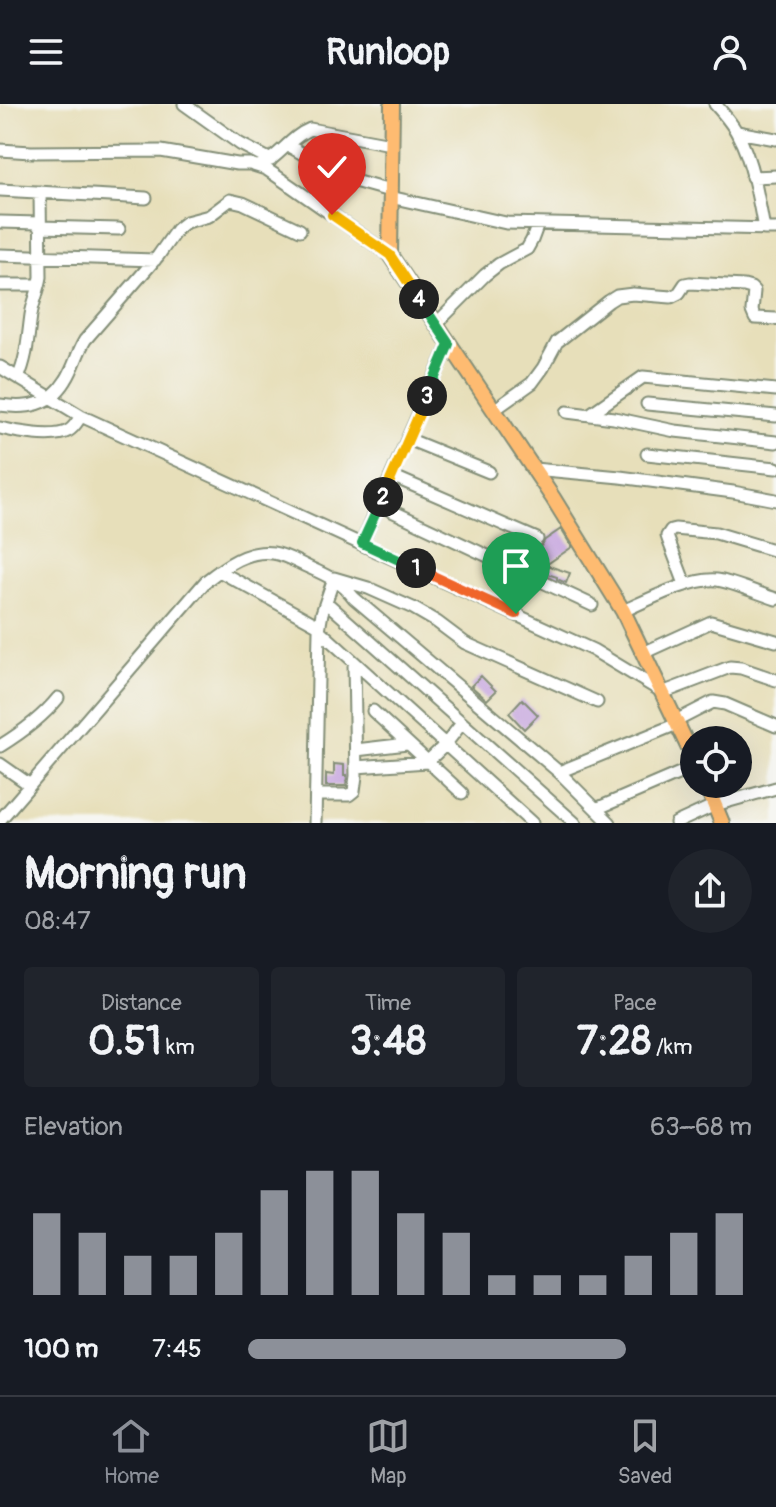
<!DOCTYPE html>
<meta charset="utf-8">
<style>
:root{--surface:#171b24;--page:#20242c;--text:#f1f3f6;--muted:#9ea1a6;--line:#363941;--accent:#8c9099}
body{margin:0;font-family:Pangolin,sans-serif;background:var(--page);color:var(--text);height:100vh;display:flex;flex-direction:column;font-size:30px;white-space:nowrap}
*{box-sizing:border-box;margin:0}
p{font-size:26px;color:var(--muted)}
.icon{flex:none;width:44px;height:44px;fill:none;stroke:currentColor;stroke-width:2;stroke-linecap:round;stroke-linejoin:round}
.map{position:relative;height:719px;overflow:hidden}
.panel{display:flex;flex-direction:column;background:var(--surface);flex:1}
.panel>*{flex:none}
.tools{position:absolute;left:680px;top:622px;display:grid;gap:16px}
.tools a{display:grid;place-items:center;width:72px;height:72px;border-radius:50%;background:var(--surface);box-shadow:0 8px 32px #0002;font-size:40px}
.pin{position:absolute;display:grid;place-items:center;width:68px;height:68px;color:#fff;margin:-82px -34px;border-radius:50% 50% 50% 0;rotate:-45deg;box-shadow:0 0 8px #0007}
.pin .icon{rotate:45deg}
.km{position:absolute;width:40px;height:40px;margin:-20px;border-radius:50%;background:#222;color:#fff;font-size:22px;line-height:40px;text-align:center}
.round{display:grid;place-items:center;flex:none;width:84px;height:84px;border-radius:42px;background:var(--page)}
.headline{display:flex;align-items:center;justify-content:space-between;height:136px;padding:0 24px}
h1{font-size:44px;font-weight:800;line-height:60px}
.metrics{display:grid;grid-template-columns:repeat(3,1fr);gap:12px;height:136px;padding:8px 24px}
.metrics div{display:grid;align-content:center;border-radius:8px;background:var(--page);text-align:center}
.metrics b{font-size:40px;font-weight:800}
.metrics small{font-size:22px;font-weight:400}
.metrics p{font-size:22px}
.chart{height:224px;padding:16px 24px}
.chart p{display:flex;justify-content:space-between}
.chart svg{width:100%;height:144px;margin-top:8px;stroke:var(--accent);stroke-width:6}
ul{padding:0 24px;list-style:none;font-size:26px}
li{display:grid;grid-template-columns:128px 96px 1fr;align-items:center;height:60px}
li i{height:20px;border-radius:10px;background:var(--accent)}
header{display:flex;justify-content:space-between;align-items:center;height:104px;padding:0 24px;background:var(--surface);font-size:36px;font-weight:800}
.tabs{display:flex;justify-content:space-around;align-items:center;height:112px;border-top:2px solid var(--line);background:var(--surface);font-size:22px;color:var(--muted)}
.tabs a{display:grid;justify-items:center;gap:4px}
.tabs .on{color:var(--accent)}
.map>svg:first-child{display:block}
.building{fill:#c4a2de}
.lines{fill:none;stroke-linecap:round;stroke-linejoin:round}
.minor-casing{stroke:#838e77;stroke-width:15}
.major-casing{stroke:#838e77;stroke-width:18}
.minor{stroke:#fff;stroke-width:11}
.major{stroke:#febb71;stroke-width:14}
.split-1-casing{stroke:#fff;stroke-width:16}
.split-2-casing{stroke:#fff;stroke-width:16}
.split-3-casing{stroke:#fff;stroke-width:16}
.split-4-casing{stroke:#fff;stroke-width:16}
.split-5-casing{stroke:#fff;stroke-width:16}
.split-1{stroke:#f0652b;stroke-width:10}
.split-2{stroke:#22a559;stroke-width:10}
.split-3{stroke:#f5b400;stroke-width:10}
.split-4{stroke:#22a559;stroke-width:10}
.split-5{stroke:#f5b400;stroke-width:10}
</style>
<header><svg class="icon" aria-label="menu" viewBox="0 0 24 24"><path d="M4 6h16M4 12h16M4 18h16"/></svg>Runloop<svg class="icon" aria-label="person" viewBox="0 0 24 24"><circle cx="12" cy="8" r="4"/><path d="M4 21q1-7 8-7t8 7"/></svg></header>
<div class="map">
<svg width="776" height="719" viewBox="0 0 776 719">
<rect width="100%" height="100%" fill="#f6f6f2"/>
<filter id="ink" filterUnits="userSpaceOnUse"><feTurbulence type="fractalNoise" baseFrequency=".0125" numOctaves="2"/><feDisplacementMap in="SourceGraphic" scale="16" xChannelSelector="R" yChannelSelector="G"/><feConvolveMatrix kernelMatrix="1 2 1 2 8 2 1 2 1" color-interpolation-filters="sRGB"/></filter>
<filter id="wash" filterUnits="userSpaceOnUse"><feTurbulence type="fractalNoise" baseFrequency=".006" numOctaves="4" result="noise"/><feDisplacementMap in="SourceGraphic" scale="32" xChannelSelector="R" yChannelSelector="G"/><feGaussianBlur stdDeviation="1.8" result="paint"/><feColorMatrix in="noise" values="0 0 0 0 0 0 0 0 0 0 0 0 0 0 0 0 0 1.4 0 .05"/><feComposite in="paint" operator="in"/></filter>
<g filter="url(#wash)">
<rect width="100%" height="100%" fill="#e7dfba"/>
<g id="blocks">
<path class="building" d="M561 425 572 443 546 461 570 469 566 479 557 475V473L541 468 544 459 528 453 529 450 520 447 524 438 534 443 541 442 545 436Z
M481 572 496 587 487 596 471 582Z
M522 595 538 611 524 625 509 609Z
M334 660 344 661V671H347L346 682H326V670L334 671Z"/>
</g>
</g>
<g filter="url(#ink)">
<use href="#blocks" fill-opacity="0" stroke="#838e77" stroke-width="2"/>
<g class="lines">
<g class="minor-casing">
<path id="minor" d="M184 0 240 40 271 56
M715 0C723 9 733 20 738 31 752 56 759 97 764 125
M737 28 776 35
M287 41 347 75 390 87
M0 46 31 48 161 47 237 60H250L266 65 275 71 390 151
M259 62C279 54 290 33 310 25L391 40
M752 73 776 72
M0 86 146 94
M390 93 506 119 776 125
M0 118 39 119
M39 123 119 125
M0 151 155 156
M0 181H39
M436 220 485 171 499 160 527 145 532 136 538 120
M0 263 81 312 593 546 661 587
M18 274C27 254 28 233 31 211 33 198 39 186 41 173L40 88
M647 300 776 312
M0 301C28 305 50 302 66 276 74 264 77 249 85 236L158 152 177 125 186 118 209 112 230 96 243 99 300 126
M494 306 532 279 543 264 557 238 609 197 617 192 633 190 671 193 679 189 685 180 690 179 744 182 751 184 754 187 752 207 755 214 776 215
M567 308 614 314 675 327 776 338
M590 310 643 273 776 286
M0 324C16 328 53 335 68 327 74 324 77 318 81 312
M408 335 489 368
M647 350 776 364
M534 365 620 373 733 388 776 396
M392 372 537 435
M379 401 592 501
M362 439 449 240
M219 467 319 522
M685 480 668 435 667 432 671 426 675 425 716 429 776 447
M326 498 575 719
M623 507C646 497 692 473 717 476 732 478 760 490 776 495
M319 526 532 719
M643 549 711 518 776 537
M662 589 730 563 741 564 776 576
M373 607 462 689
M676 617 713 598 725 600 776 622
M0 642C21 629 42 614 58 594
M356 646 407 640
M0 660 30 681
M356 663 427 658 445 641 462 619
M559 668 677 620
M316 691H349L354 687 356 672 354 559
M596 705 694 663
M0 716 206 477C225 462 248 445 273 449 286 451 297 458 308 463 326 471 342 478 354 494L559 668 610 719
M315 719 319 526 322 509 334 474 368 484 413 504 437 518 465 539 597 598
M676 719 715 701 776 684"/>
</g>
<g class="major-casing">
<path id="major" d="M392 0 390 151 553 394 623 507 694 655
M706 680 722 719"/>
</g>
<use href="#minor" class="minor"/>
<use href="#major" class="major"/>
</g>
</g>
<g class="lines" filter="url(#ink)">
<g class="split-1-casing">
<path id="split-1" d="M416 464 516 510"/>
</g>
<g class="split-2-casing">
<path id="split-2" d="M383 393 362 439 416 464"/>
</g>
<g class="split-3-casing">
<path id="split-3" d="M383 393 427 292"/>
</g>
<g class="split-4-casing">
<path id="split-4" d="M419 195 449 240 427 292"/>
</g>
<g class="split-5-casing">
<path id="split-5" d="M332 111 390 151 419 195"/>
</g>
<use href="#split-1" class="split-1"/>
<use href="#split-2" class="split-2"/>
<use href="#split-3" class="split-3"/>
<use href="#split-4" class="split-4"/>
<use href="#split-5" class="split-5"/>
</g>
</svg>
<div class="tools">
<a><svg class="icon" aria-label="locate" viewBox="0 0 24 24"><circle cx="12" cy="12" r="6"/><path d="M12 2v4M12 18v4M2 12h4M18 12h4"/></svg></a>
</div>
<div class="pin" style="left:516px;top:510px;background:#1e9e55"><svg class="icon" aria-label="arrive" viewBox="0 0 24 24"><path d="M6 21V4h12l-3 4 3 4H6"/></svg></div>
<div class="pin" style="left:332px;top:111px;background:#d93025"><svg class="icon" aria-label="check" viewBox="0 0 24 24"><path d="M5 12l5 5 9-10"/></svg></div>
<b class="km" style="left:416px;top:464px">1</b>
<b class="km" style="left:383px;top:393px">2</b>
<b class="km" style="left:427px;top:292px">3</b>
<b class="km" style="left:419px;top:195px">4</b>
</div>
<section class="panel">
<div class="headline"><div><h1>Morning run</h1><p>08:47</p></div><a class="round"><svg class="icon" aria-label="share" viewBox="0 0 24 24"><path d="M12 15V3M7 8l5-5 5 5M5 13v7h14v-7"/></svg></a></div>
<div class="metrics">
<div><p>Distance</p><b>0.51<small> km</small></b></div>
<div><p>Time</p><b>3:48</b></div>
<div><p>Pace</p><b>7:28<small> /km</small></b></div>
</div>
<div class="chart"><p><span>Elevation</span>63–68 m</p>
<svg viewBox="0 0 160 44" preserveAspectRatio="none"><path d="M5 44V19M15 44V25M25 44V32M35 44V32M45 44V25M55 44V12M65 44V6M75 44V6M85 44V19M95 44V25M105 44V38M115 44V38M125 44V38M135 44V32M145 44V25M155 44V19"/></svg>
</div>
<ul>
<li><b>100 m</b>7:45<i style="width:75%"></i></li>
</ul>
</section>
<nav class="tabs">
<a class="on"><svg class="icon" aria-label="home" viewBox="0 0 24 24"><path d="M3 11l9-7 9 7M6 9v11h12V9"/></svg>Home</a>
<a><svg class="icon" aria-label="map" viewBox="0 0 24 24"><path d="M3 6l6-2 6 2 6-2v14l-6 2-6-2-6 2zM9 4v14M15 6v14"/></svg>Map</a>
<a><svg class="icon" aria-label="saved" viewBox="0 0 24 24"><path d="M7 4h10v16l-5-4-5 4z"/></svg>Saved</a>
</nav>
